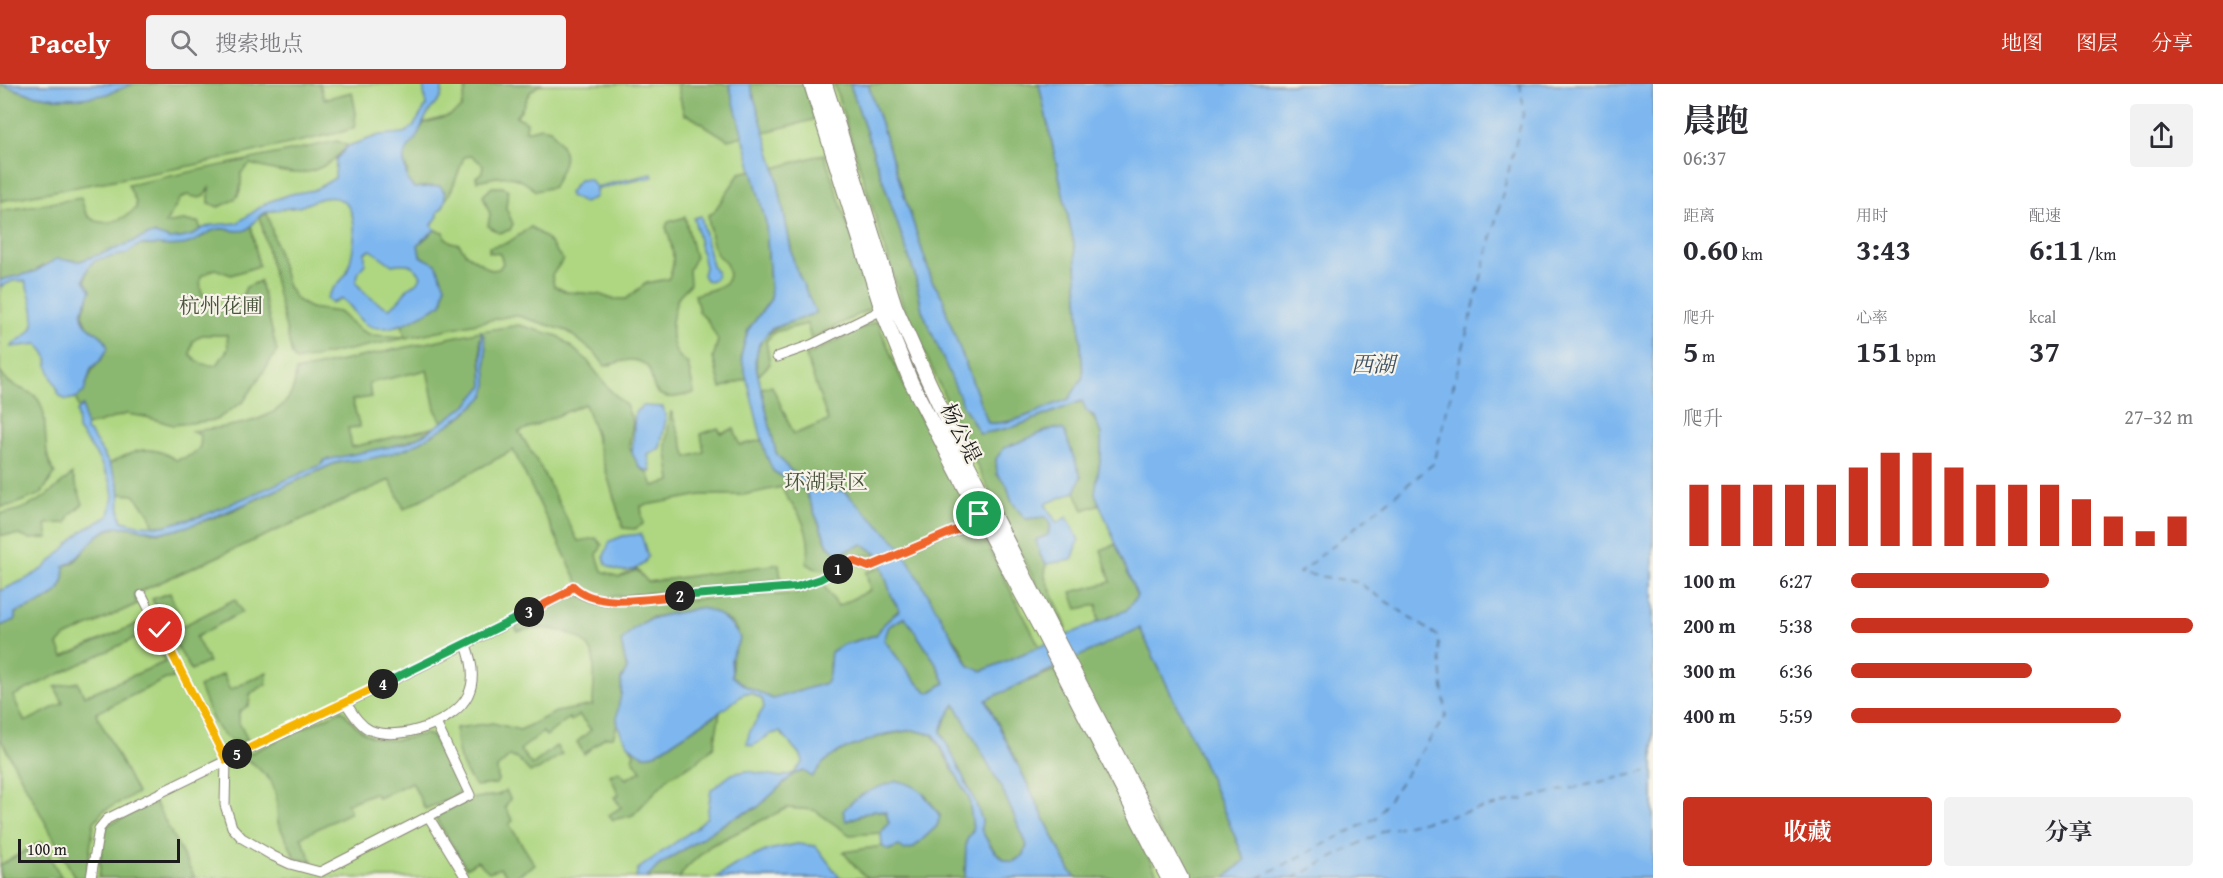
<!DOCTYPE html>
<html lang="zh">
<meta charset="utf-8">
<style>
:root{--surface:#fff;--page:#f2f2f3;--text:#2b2b33;--muted:#7c7c81;--accent:#c8321e}
body{margin:0;font-family:"Gentium Book Plus","Noto Serif SC",serif;background:var(--page);color:var(--text);height:100vh;display:flex;flex-direction:column;font-size:22px;white-space:nowrap}
*{box-sizing:border-box;margin:0}
p{font-size:20px;color:var(--muted)}
.icon{flex:none;width:33px;height:33px;fill:none;stroke:currentColor;stroke-width:2;stroke-linecap:round;stroke-linejoin:round}
.map{position:relative;flex:1;overflow:hidden}
.panel{display:flex;flex-direction:column;background:var(--surface);width:570px}
.panel>*{flex:none}
.scale{position:absolute;left:18px;bottom:15px;width:162px;box-sizing:border-box;padding-left:6px;border:3px solid #1c1c1c;border-top:0;font-size:16px;line-height:21px;white-space:nowrap;color:#1c1c1c;-webkit-text-stroke:4px #f7f3e8;paint-order:stroke}
.pin{position:absolute;display:grid;place-items:center;width:51px;height:51px;color:#fff;margin:-26px;border:3px solid #fff;border-radius:50%;box-shadow:0 2px 6px #0007}
.km{position:absolute;width:30px;height:30px;margin:-15px;border-radius:50%;background:#222;color:#fff;font-size:16px;line-height:30px;text-align:center}
.round{display:grid;place-items:center;flex:none;width:63px;height:63px;border-radius:6px;background:var(--page)}
.head{display:flex;align-items:center;justify-content:space-between;height:102px;padding:0 30px}
h1{font-size:33px;font-weight:700;line-height:45px}
.stats{display:grid;grid-template-columns:repeat(3,1fr);gap:9px;height:102px;padding:6px 30px}
.stats div{display:grid;align-content:center}
.stats b{font-size:30px;font-weight:700}
.stats small{font-size:16px;font-weight:400}
.stats p{font-size:16px}
.chart{height:168px;padding:12px 30px}
.chart p{display:flex;justify-content:space-between}
.chart svg{width:100%;height:108px;margin-top:6px;stroke:var(--accent);stroke-width:6}
.primary-button{display:flex;gap:12px;margin-top:auto;padding:12px 30px}
.primary-button a{flex:1;height:69px;border-radius:6px;background:var(--accent);color:#fff;font-size:24px;font-weight:700;line-height:69px;text-align:center}
.primary-button a+a{background:var(--page);color:var(--text)}
ul{padding:0 30px;list-style:none;font-size:20px}
li{display:grid;grid-template-columns:96px 72px 1fr;align-items:center;height:45px}
li i{height:15px;border-radius:8px;background:var(--accent)}
header{display:flex;align-items:center;gap:36px;box-sizing:border-box;height:84px;padding:0 30px;background:var(--accent);color:#fff}
header strong{font-size:28px}
nav{display:flex;gap:33px;margin-inline-start:auto;font-size:21px}
.search{width:420px;height:54px;background:var(--page);display:flex;align-items:center;gap:15px;box-sizing:border-box;padding:0 21px;border-radius:6px;color:var(--muted);font-size:22px}
main{display:flex;flex:1;min-height:0}
.map>svg:first-child{display:block}
.green{fill:#afd782;stroke:#667a4f;stroke-width:1.5}
.forest{fill:#8bb870;stroke:#546a46;stroke-width:1.5;fill-rule:evenodd}
.water{fill:#7eb7ef;stroke:#4d6a86;stroke-width:1.5;fill-rule:evenodd}
.lines{fill:none;stroke-linecap:round;stroke-linejoin:round}
.ferry{stroke:#3e5266;stroke-width:1.5;stroke-dasharray:8 6;stroke-linecap:butt}
.street-casing{stroke:#868275;stroke-width:11}
.secondary-casing{stroke:#868275;stroke-width:16}
.street{stroke:#fff;stroke-width:9}
.secondary{stroke:#fff;stroke-width:14}
.split-1-casing{stroke:#fff;stroke-width:12}
.split-2-casing{stroke:#fff;stroke-width:12}
.split-3-casing{stroke:#fff;stroke-width:12}
.split-4-casing{stroke:#fff;stroke-width:12}
.split-5-casing{stroke:#fff;stroke-width:12}
.split-6-casing{stroke:#fff;stroke-width:12}
.split-1{stroke:#f0652b;stroke-width:8}
.split-2{stroke:#22a559;stroke-width:8}
.split-3{stroke:#f0652b;stroke-width:8}
.split-4{stroke:#22a559;stroke-width:8}
.split-5{stroke:#f5b400;stroke-width:8}
.split-6{stroke:#f5b400;stroke-width:8}
.labels{text-anchor:middle;dominant-baseline:central;stroke-width:4.5;stroke-linejoin:round;paint-order:stroke}
.park-label{font-size:21px;fill:#48543b;stroke:#f7f3e8}
.street-label{font-size:21px;fill:#1c1c1c;stroke:#f7f3e8}
.water-label{font-size:22px;font-style:italic;fill:#3e5266;stroke:#f7f3e8}
</style>
<header>
<strong>Pacely</strong>
<div class="search"><svg class="icon" aria-label="search" viewBox="0 0 24 24"><circle cx="10" cy="10" r="6"/><path d="M15 15l6 6"/></svg>搜索地点</div>
<nav><a>地图</a><a>图层</a><a>分享</a></nav>
</header>
<main>
<div class="map">
<svg width="1653" height="794" viewBox="0 0 1653 794">
<rect width="100%" height="100%" fill="#f7f3e8"/>
<filter id="ink" filterUnits="userSpaceOnUse"><feTurbulence type="fractalNoise" baseFrequency=".0167" numOctaves="2"/><feDisplacementMap in="SourceGraphic" scale="12" xChannelSelector="R" yChannelSelector="G"/><feConvolveMatrix kernelMatrix="1 2 1 2 8 2 1 2 1" color-interpolation-filters="sRGB"/></filter>
<filter id="wash" filterUnits="userSpaceOnUse"><feTurbulence type="fractalNoise" baseFrequency=".008" numOctaves="4" result="noise"/><feDisplacementMap in="SourceGraphic" scale="24" xChannelSelector="R" yChannelSelector="G"/><feGaussianBlur stdDeviation="1.35" result="paint"/><feColorMatrix in="noise" values="0 0 0 0 0 0 0 0 0 0 0 0 0 0 0 0 0 1.4 0 .05"/><feComposite in="paint" operator="in"/></filter>
<g filter="url(#wash)">
<rect width="100%" height="100%" fill="#f0e7ce"/>
<path class="green" d="M0 0H1653V794H0Z"/>
<path class="forest" d="M0 0 30 10 56 14H83L134 0H320L324 15 352 8 356 29 354 44 342 48 190 82 0 117Z
M467 0H544C523 6 529 20 516 32L527 38 526 47 541 43 550 45C571 72 567 74 553 103L536 107C515 88 503 91 477 97L476 93 482 88 483 81 472 72 464 73C460 83 452 109 446 115L444 106 431 102 414 104 407 96V86L403 76 407 65 424 39 449 32 461 24Z
M677 0H729L744 52 728 56 688 31H684Z
M750 0H805L814 32 813 36 764 48Z
M834 0H850L915 191 922 226 936 254 992 348 1014 343 1082 317C1088 329 1098 336 1101 350 1106 374 1090 397 1100 420L1083 426 1075 408 1081 393 1054 344 1004 364 996 375 997 390 1007 401 1011 416 1025 435 1047 433 1051 439 1048 451 1036 456 1040 471 1046 480 1045 493 1067 544 1059 545 979 386 903 222Z
M868 0H1039L1075 164 1083 293 1070 315C1042 323 1018 341 988 339L947 231 943 214 932 197Z
M337 57 348 62C316 97 293 92 250 80L241 89C242 111 239 116 218 123L209 119V104L204 112 199 114 187 111 180 115 165 140 183 137 198 138 201 145 193 151 181 154 170 155 155 150 148 151 118 164 80 177 68 176 42 182 34 188 0 196V127L81 114C83 119 84 127 88 132 102 145 124 136 136 124V118L128 101Z
M824 70 875 222 811 255 807 240 775 248 766 257 770 280 758 292C748 246 781 242 815 229L794 180 775 84Z
M753 86 766 139 771 215 748 246 741 272 747 295 721 304 713 274 718 256 707 236 699 228 695 211C708 205 738 205 726 180 723 175 718 173 716 169 710 160 710 142 708 131L713 129 740 89Z
M492 103H503L508 106 506 124 513 140 510 146 499 149 488 142 490 130 483 112Z
M267 129 288 203 297 216 310 224 339 228 360 246 371 251 405 253 402 240 442 220 445 202 436 181 420 172 418 161 435 146 444 148 445 153 451 158 459 160 466 170 491 186 499 185 503 179 500 170 489 168V163L507 159 531 143 547 155 563 176 552 191 554 202 567 208 598 210 613 215H626L646 199 668 195C678 180 671 158 666 143L668 138 685 133 695 174 689 186 690 200C687 205 679 210 678 214 670 236 666 267 688 280L694 309C685 311 670 316 661 311 645 302 660 280 633 276 625 275 614 280 605 282L596 270 567 247 515 231 296 277 292 271 260 133Z
M251 141 259 182 231 191 215 185 201 192C199 207 201 211 213 219 216 221 218 224 221 226 236 232 242 213 246 203L260 197 277 267 244 317 216 336 173 341 146 333 126 330 95 340 83 342 76 314C92 302 84 290 101 276L103 253C86 243 77 235 88 216 77 157 109 185 137 161 160 162 177 161 199 154 206 152 209 147 216 145 229 143 240 151 251 141ZM202 251H227L228 265 217 281C205 282 199 280 190 270L193 257Z
M877 237 903 299 1040 563 982 587 969 582 961 564 844 407 820 406 790 386 776 369 761 304 772 302 794 350 828 337 806 272Z
M519 241 558 252 586 275 610 306 626 321 633 338 629 362 640 384 648 389 653 402 671 397 666 361 671 327 687 373 704 368 701 350 718 344 721 349 734 345 740 361 762 356 773 387 805 406 828 462 838 470 863 460 878 471H866L844 476 823 486 814 484 806 479C812 464 807 447 800 432 794 421 785 415 782 403L743 411H701L641 422 643 440 635 445 623 444 593 344 598 356 585 320 519 348 540 382 578 457 596 454 602 461 597 471 602 487 619 493 637 486 648 498 779 480 781 495 701 505 609 513 595 511 582 506 513 366 404 425 390 396 134 510 137 520 65 553 58 561 63 573 145 536 152 546 13 612 25 638 63 619 55 603 78 598 84 612 165 578 156 559 161 558 171 581 174 594 166 595 96 629 137 709 103 727 94 738 86 794H75L0 654V542L15 536V529C36 521 70 513 64 482L73 479 80 472 95 453 110 445 124 442 158 449 176 446 225 430 333 380 403 366 420 358 464 331 485 310 487 301 484 252 480 254 483 302 468 320 442 338 435 325 427 286 369 299 371 313 352 316 360 343 348 344 352 363 435 343C402 365 363 369 325 376L321 381 215 428 163 442 153 441 150 430 134 411 120 410 119 401 109 380C135 366 150 358 176 376 190 372 204 369 200 351L190 347C220 344 282 340 293 305 295 300 295 293 296 287L481 247Z
M0 288C7 299 15 302 26 307 29 309 33 309 35 312 53 329 38 366 55 389L41 410 12 421 0 423Z
M72 390 83 420 70 431 67 439 46 440 48 454 29 455 19 451H0V430C31 426 49 411 72 390Z
M1116 460 1137 512 1127 526 1098 538 1097 521 1077 525 1071 508 1111 498 1101 466Z
M883 483 893 516 900 525 884 540 876 551 842 561 829 580 830 591 826 599 773 615 745 602 732 592V571L740 554 733 540 717 530 700 524 649 534 621 558 627 585 621 596C623 607 618 643 613 653H605L584 670 577 658 591 646 579 631 571 637 569 634 546 652 543 648 520 666 532 681 556 662 562 670 538 686 530 688 519 676 510 672 497 684 498 696 496 700 476 702C462 687 455 665 456 644L493 639 520 646 556 628 593 621C593 607 596 585 593 572 585 545 540 540 518 548L515 543 572 512 608 520 794 510 822 499 838 522 870 506 866 488Z
M170 509 179 531 164 538 152 515Z
M235 515 242 528 196 553 209 578 191 586 169 549Z
M905 533 936 579 945 599 929 609C913 598 897 572 884 556L889 542Z
M1140 544 1199 669 1245 776 1225 794H1184L1066 573Z
M1055 586 1159 794H1076L1070 787 986 615Z
M267 588 266 600 250 610 249 621 239 628V639L248 656C218 667 208 623 199 603L223 590 230 606Z
M955 620 1002 705 1027 761 1024 771 1013 778C997 776 988 758 981 745L982 736 975 717 941 648 945 636Z
M342 626C370 661 383 660 425 650L432 652 461 700V706L454 713 425 725 412 698 378 714 374 709 347 720 351 728 301 753 312 777 296 775 278 739 276 710 271 697 254 680 242 673Z
M720 628 714 662 698 677 669 693 633 731 613 736 609 731 621 723 614 713 619 711 610 691 619 687 626 695 641 687 632 674 634 670 630 662 644 671 655 670Z
M913 646 933 651 969 714 973 746 966 758 965 794H869L861 789 843 768 882 762 889 766 899 762 913 764 937 742 940 731 925 711 843 727 847 737 874 726 886 728 889 739 881 749 850 751 814 726 787 724 710 762 687 783 679 794H647L658 782 731 735 755 725 794 690 804 687 812 693C816 688 819 682 824 678 845 659 886 650 913 646Z
M506 706 510 715 505 723 513 737 509 740 535 781 516 792 510 794 500 784 489 788 477 777 466 784 435 733 468 715 498 711Z
M155 718 195 794H99L102 757 106 742Z
M41 758 62 794H0V781Z"/>
<path class="water" d="M0 0H134L104 11 83 14H56L30 10Z
M423 0H442C443 18 438 15 429 28 423 36 420 48 414 57 410 62 406 66 404 73 403 79 407 88 407 96L414 104 440 102C448 110 447 121 438 128V132L432 141 435 146 423 155 418 161 420 172 436 180 445 202 442 220C420 231 388 255 364 239 354 232 352 220 342 215L332 219 327 214C332 202 344 198 348 185 355 163 364 108 324 114 315 115 307 121 298 123 287 125 271 125 262 130 256 134 252 143 246 146 236 150 228 143 219 145 207 146 199 157 187 160 172 164 156 160 141 161 134 162 132 168 126 170 106 176 89 169 84 196L91 206C89 213 86 218 83 224 77 242 97 246 104 255 106 258 107 261 108 264L101 276 91 284 84 308 76 314 66 316 59 311C57 301 54 300 51 292 44 277 53 274 37 260L11 263C16 256 24 254 29 248 40 236 29 210 25 197H13L0 203V196L34 188 56 175 80 177 118 164 148 151 155 150 170 155 181 154 193 151 201 145 212 141 237 139 268 118 291 110 314 106 335 94 336 75 348 62 380 51 404 49 413 43 426 22ZM371 166 392 181C406 178 413 179 421 192L418 198C402 204 405 216 389 224 377 220 362 208 356 198L359 187 365 180V168Z
M729 0H750L775 84 794 180 816 229 771 245 759 260 755 278 776 369 790 386 820 406 844 407 900 462 969 582 982 587 1127 526 1137 512 1095 409 1101 371V350L1093 331 1087 328 1082 317 1014 343 980 350 964 323 922 226 915 191 850 0H868L932 197 943 214 947 231 988 339C1018 341 1042 323 1069 315L1083 293 1075 164 1039 0H1653V794H1225L1245 776 1199 669 1140 544 986 616 1070 787 1076 794H965L966 758 973 746 969 714 934 651 913 646 886 650 840 667 824 678 812 693 804 687 794 690 758 723 731 735 658 782 647 794H636L638 785 697 743 707 733 711 706 732 690 747 687 781 693 794 689 803 678 801 672 780 648 771 650 753 662 747 660 749 649 764 623 762 615 751 609H745L726 624 655 670C652 670 649 672 645 671 631 669 617 648 617 634 617 620 624 610 621 596L627 585 621 558C637 536 656 532 682 528 687 527 695 524 700 524 718 526 732 540 740 554L731 575 732 592 745 602 773 615 826 599C831 589 829 579 831 568L842 561 876 551 884 540 900 526 893 516 878 471 863 460 838 470 828 461 805 406 773 387 765 368 741 272 748 246 771 215 766 139ZM905 533 936 579 945 599 929 609C913 598 897 572 884 556L889 542ZM955 620 1002 705 1027 761 1024 771 1013 778C997 776 988 759 981 745L982 736 975 717 941 648 945 636Z
M652 90 653 93 596 105V113L584 119 570 112 569 109 579 96 589 95 596 103Z
M701 132 712 182 717 188 716 194 710 197 706 196 703 191 705 183 694 134Z
M481 247C487 257 486 271 486 283 487 291 489 302 485 310 476 325 420 360 403 366 390 370 376 374 363 376 352 377 341 376 331 381 280 404 230 429 176 446 152 453 131 437 109 445 89 453 84 474 64 482 69 513 37 520 15 529V536L0 542V507L26 495 43 485 82 447 109 432 113 413 111 399 97 372 78 346 77 327 83 322 86 346 91 350C100 366 113 382 118 400 122 412 117 425 122 437L138 441 163 442 202 432 321 381 325 376 407 359 428 348 468 320 483 302Z
M643 322 663 323 666 335 660 364 648 371 651 388 640 384 632 369 635 328Z
M1054 344 1064 346 1081 393 1075 408 1045 420 1057 439 1067 433 1079 456 1072 476 1046 480 1040 471 1036 456 1048 451 1051 439 1046 433 1025 435 1011 416 1007 401 997 390 996 375 1004 364Z
M641 450 648 473C640 489 619 491 606 480L604 472 610 457 623 452Z
M897 697C923 702 925 713 940 732L937 742 913 764 905 766 899 762 888 766 882 762 881 749 889 739 886 728 874 726 846 737 843 727C858 709 876 704 897 697Z
M797 760 816 762 840 794H715L735 781 768 766Z"/>
<g class="lines">
<path class="ferry" d="M1258 794 1376 734 1446 632 1438 552 1357 498 1299 489 1433 380 1524 27 1520 0
M1293 794 1386 746 1653 686"/>
</g>
</g>
<g filter="url(#ink)">
<g class="lines">
<g class="street-casing">
<path id="street" d="M777 273 811 261 882 226
M142 511 226 676 225 721 232 743 242 754 273 772 290 780 320 788 470 711 436 639
M345 618C352 628 359 641 370 646 398 658 455 639 468 611 476 595 472 577 466 561
M428 732 466 794
M91 794 99 745 107 735C260 659 415 588 566 509L572 503C583 513 595 515 610 517L796 503 820 495 853 477 869 483 982 436"/>
</g>
<g class="secondary-casing">
<path id="secondary" d="M811 0 882 226 911 298 982 436 1043 549 1168 794
M825 0 895 222 926 292 960 365 1052 546 1181 794"/>
</g>
<use href="#street" class="street"/>
<use href="#secondary" class="secondary"/>
</g>
</g>
<g class="lines" filter="url(#ink)">
<g class="split-1-casing">
<path id="split-1" d="M838 485 853 477 869 483 982 435 979 430"/>
</g>
<g class="split-2-casing">
<path id="split-2" d="M680 512 796 503 820 495 838 485"/>
</g>
<g class="split-3-casing">
<path id="split-3" d="M529 528 566 509 573 502C596 526 649 514 680 512"/>
</g>
<g class="split-4-casing">
<path id="split-4" d="M383 600 529 528"/>
</g>
<g class="split-5-casing">
<path id="split-5" d="M237 670 383 600"/>
</g>
<g class="split-6-casing">
<path id="split-6" d="M160 546 226 676 237 670"/>
</g>
<use href="#split-1" class="split-1"/>
<use href="#split-2" class="split-2"/>
<use href="#split-3" class="split-3"/>
<use href="#split-4" class="split-4"/>
<use href="#split-5" class="split-5"/>
<use href="#split-6" class="split-6"/>
</g>
<g class="labels">
<g class="park-label">
<text x="221" y="221">杭州花圃</text>
<text x="826" y="397">环湖景区</text>
</g>
<g class="street-label">
<text transform="translate(961 349) rotate(63)">杨公堤</text>
</g>
<g class="water-label">
<text x="1373" y="280">西湖</text>
</g>
</g>
</svg>
<div class="scale">100 m</div>
<div class="pin" style="left:979px;top:430px;background:#1e9e55"><svg class="icon" aria-label="arrive" viewBox="0 0 24 24"><path d="M6 21V4h12l-3 4 3 4H6"/></svg></div>
<div class="pin" style="left:160px;top:546px;background:#d93025"><svg class="icon" aria-label="check" viewBox="0 0 24 24"><path d="M5 12l5 5 9-10"/></svg></div>
<b class="km" style="left:838px;top:485px">1</b>
<b class="km" style="left:680px;top:512px">2</b>
<b class="km" style="left:529px;top:528px">3</b>
<b class="km" style="left:383px;top:600px">4</b>
<b class="km" style="left:237px;top:670px">5</b>
</div>
<section class="panel">
<div class="head"><div><h1>晨跑</h1><p>06:37</p></div><a class="round"><svg class="icon" aria-label="share" viewBox="0 0 24 24"><path d="M12 15V3M7 8l5-5 5 5M5 13v7h14v-7"/></svg></a></div>
<div class="stats">
<div><p>距离</p><b>0.60<small> km</small></b></div>
<div><p>用时</p><b>3:43</b></div>
<div><p>配速</p><b>6:11<small> /km</small></b></div>
</div>
<div class="stats">
<div><p>爬升</p><b>5<small> m</small></b></div>
<div><p>心率</p><b>151<small> bpm</small></b></div>
<div><p>kcal</p><b>37</b></div>
</div>
<div class="chart"><p><span>爬升</span>27–32 m</p>
<svg viewBox="0 0 160 44" preserveAspectRatio="none"><path d="M5 44V19M15 44V19M25 44V19M35 44V19M45 44V19M55 44V12M65 44V6M75 44V6M85 44V12M95 44V19M105 44V19M115 44V19M125 44V25M135 44V32M145 44V38M155 44V32"/></svg>
</div>
<ul>
<li><b>100 m</b>6:27<i style="width:58%"></i></li>
<li><b>200 m</b>5:38<i style="width:100%"></i></li>
<li><b>300 m</b>6:36<i style="width:53%"></i></li>
<li><b>400 m</b>5:59<i style="width:79%"></i></li>
</ul>
<div class="primary-button"><a>收藏</a><a>分享</a></div>
</section>
</main>
